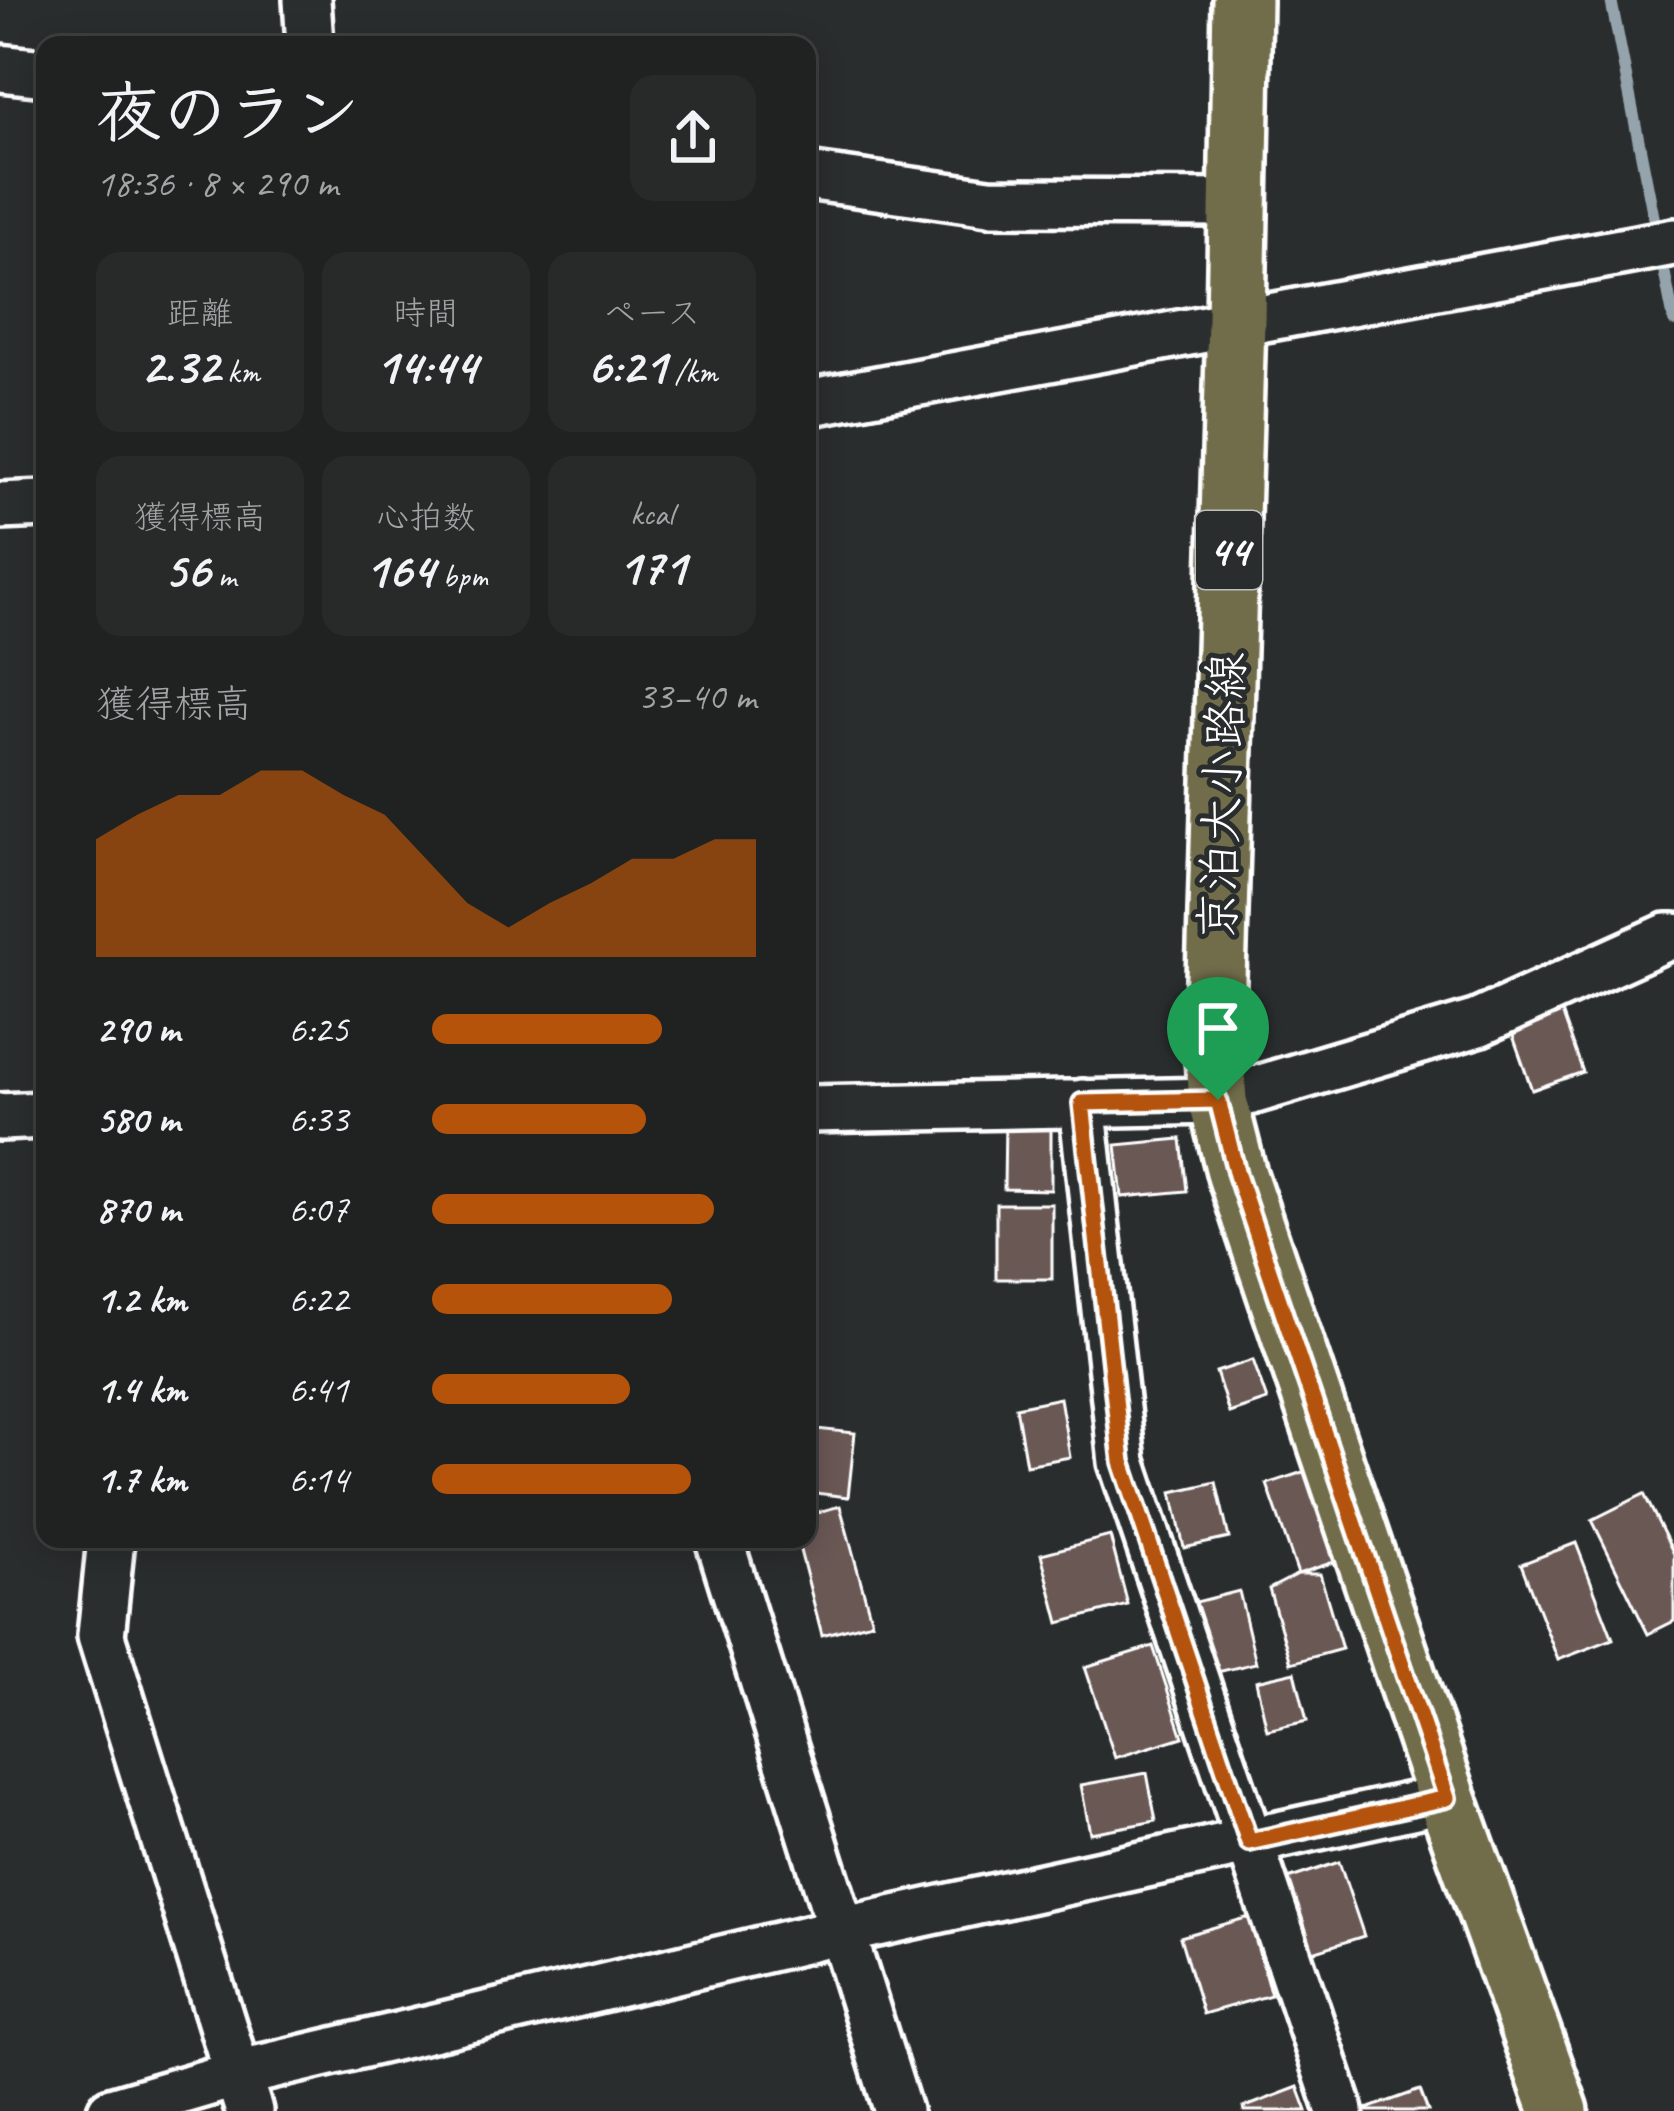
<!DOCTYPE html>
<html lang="ja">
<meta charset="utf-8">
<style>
:root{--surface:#202222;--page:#282a2a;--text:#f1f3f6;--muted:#a2a4a5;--line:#3d3f40;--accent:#b45309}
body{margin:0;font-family:Caveat,"Klee One",sans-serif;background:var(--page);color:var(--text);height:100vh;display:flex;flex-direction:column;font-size:45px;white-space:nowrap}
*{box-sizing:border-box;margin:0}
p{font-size:39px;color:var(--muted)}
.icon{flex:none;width:66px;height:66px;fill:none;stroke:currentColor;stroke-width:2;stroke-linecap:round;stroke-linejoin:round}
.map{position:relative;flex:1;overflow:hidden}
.details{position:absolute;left:36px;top:36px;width:780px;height:1512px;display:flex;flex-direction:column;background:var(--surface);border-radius:24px;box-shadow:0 6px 30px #0003,0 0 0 3px var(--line)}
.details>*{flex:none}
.pin{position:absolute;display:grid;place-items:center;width:102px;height:102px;color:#fff;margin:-123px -51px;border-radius:50% 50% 50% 0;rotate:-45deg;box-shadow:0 0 12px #0007}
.pin .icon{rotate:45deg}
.round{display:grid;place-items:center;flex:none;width:126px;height:126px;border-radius:24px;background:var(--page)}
.overview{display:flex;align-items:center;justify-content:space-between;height:204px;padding:0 60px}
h1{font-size:66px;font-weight:700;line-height:90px}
.stats{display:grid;grid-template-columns:repeat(3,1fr);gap:18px;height:204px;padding:12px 60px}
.stats div{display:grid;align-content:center;border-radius:24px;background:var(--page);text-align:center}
.stats b{font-size:51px;font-weight:700}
.stats small{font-size:33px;font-weight:400}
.stats p{font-size:33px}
.chart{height:336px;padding:24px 60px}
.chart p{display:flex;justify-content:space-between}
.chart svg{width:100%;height:216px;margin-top:12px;fill:var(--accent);opacity:.7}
ul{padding:0 60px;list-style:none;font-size:39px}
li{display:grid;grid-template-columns:192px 144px 1fr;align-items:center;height:90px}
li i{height:30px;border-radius:15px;background:var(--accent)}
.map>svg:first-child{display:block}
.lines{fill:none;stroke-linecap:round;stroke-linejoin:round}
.stream{stroke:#95a4ac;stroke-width:12}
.building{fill:#6b5855;stroke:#fff;stroke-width:3}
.minor-casing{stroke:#fff;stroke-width:54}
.major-casing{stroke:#fff;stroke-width:66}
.minor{stroke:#2a2d2e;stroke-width:45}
.major{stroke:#716d4b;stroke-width:57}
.route-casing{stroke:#fff;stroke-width:24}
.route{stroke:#b45309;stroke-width:15}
.labels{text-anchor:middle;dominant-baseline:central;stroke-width:10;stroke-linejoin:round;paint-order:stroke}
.shield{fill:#2a2d2e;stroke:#bfc0c0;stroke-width:3}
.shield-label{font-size:45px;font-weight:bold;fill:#fff}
.street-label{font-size:48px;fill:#fff;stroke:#2a2d2e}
</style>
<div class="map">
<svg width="1674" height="2111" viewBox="0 0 1674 2111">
<rect width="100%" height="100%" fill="#2a2d2e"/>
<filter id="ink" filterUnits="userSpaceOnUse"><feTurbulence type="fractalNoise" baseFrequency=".00833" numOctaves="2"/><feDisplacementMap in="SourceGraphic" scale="24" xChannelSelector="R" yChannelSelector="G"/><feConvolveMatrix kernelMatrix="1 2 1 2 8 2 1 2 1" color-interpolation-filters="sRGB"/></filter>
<g filter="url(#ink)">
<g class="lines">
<path class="stream" d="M1611 0 1674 321"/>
</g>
<path class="building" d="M1557 998 1583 1072 1532 1090 1506 1016Z
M1005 1119H1051V1190L1004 1189Z
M1181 1139 1187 1191 1122 1197 1116 1145Z
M996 1204H1052V1279H996Z
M1253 1360 1267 1400 1229 1413 1216 1372Z
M1060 1398 1070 1457 1026 1465 1016 1407Z
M807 1428 855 1433 848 1497 807 1492Z
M1312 1469 1343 1559 1298 1574 1267 1484Z
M1216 1482 1229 1538 1184 1548 1172 1492Z
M1644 1494 1674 1554V1621L1648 1634 1592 1520Z
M840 1506 872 1622 822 1635 797 1539H807V1515Z
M1110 1536 1128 1605 1059 1623 1041 1554Z
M1576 1543 1613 1639 1558 1660 1521 1564Z
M1298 1574H1320L1342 1649 1291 1663 1269 1589Z
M1239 1591 1256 1663 1209 1674 1192 1603Z
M1153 1646 1183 1737 1115 1758 1085 1667Z
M1295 1672 1307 1721 1267 1730 1256 1681Z
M1147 1773 1156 1821 1090 1833 1081 1785Z
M1339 1862 1364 1936 1310 1953 1285 1880Z
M1249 1917 1271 1995 1203 2014 1180 1937Z
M1298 2087 1307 2111H1244L1243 2108Z
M1420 2090 1428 2111H1361Z"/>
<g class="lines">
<g class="minor-casing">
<path id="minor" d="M307 0 310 45
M0 68 45 73
M807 176 989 202 1237 203
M807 403 1674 242
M0 506 45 504
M1082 1103 1122 1462 1340 2111
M807 1109 1218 1101 1478 1023 1667 937H1674
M0 1117 45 1115
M111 1539 101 1636 249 2111
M719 1539 898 2111
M111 2111 237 2074 841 1931 1447 1798"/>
</g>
<g class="major-casing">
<path id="major" d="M1242 0 1236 321 1214 1044 1218 1101 1237 1175 1447 1798 1559 2111"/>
</g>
<use href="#minor" class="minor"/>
<use href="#major" class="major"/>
</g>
</g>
<g class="lines" filter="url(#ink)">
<g class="route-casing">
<path id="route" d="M1218 1100 1237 1175 1447 1798 1249 1842 1122 1462 1082 1103Z"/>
</g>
<use href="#route" class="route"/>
</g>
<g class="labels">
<rect class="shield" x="1196" y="511" width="66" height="78" rx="9"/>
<g class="shield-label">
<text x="1229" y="550">44</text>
</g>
<g class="street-label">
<text transform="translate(1222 796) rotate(-88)">京泊大小路線</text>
</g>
</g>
</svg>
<div class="pin" style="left:1218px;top:1100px;background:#1e9e55"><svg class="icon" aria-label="arrive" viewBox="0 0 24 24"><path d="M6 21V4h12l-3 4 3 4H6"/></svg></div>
<section class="details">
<div class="overview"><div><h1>夜のラン</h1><p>18:36 · 8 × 290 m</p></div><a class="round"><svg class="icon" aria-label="share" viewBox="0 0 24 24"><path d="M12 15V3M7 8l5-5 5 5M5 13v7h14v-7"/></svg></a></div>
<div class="stats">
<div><p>距離</p><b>2.32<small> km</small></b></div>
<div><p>時間</p><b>14:44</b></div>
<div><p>ペース</p><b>6:21<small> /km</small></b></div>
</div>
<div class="stats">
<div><p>獲得標高</p><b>56<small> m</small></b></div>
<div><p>心拍数</p><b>164<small> bpm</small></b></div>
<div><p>kcal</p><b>171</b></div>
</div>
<div class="chart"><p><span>獲得標高</span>33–40 m</p>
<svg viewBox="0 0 160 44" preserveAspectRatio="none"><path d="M0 44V20L10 15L20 11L30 11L40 6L50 6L60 11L70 15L80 24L90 33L100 38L110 33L120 29L130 24L140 24L150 20L160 20V44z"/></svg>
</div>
<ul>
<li><b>290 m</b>6:25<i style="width:71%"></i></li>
<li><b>580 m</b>6:33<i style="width:66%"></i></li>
<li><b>870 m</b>6:07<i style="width:87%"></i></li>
<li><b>1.2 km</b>6:22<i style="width:74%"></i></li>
<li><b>1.4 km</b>6:41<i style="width:61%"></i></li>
<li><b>1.7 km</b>6:14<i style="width:80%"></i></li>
</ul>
</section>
</div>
